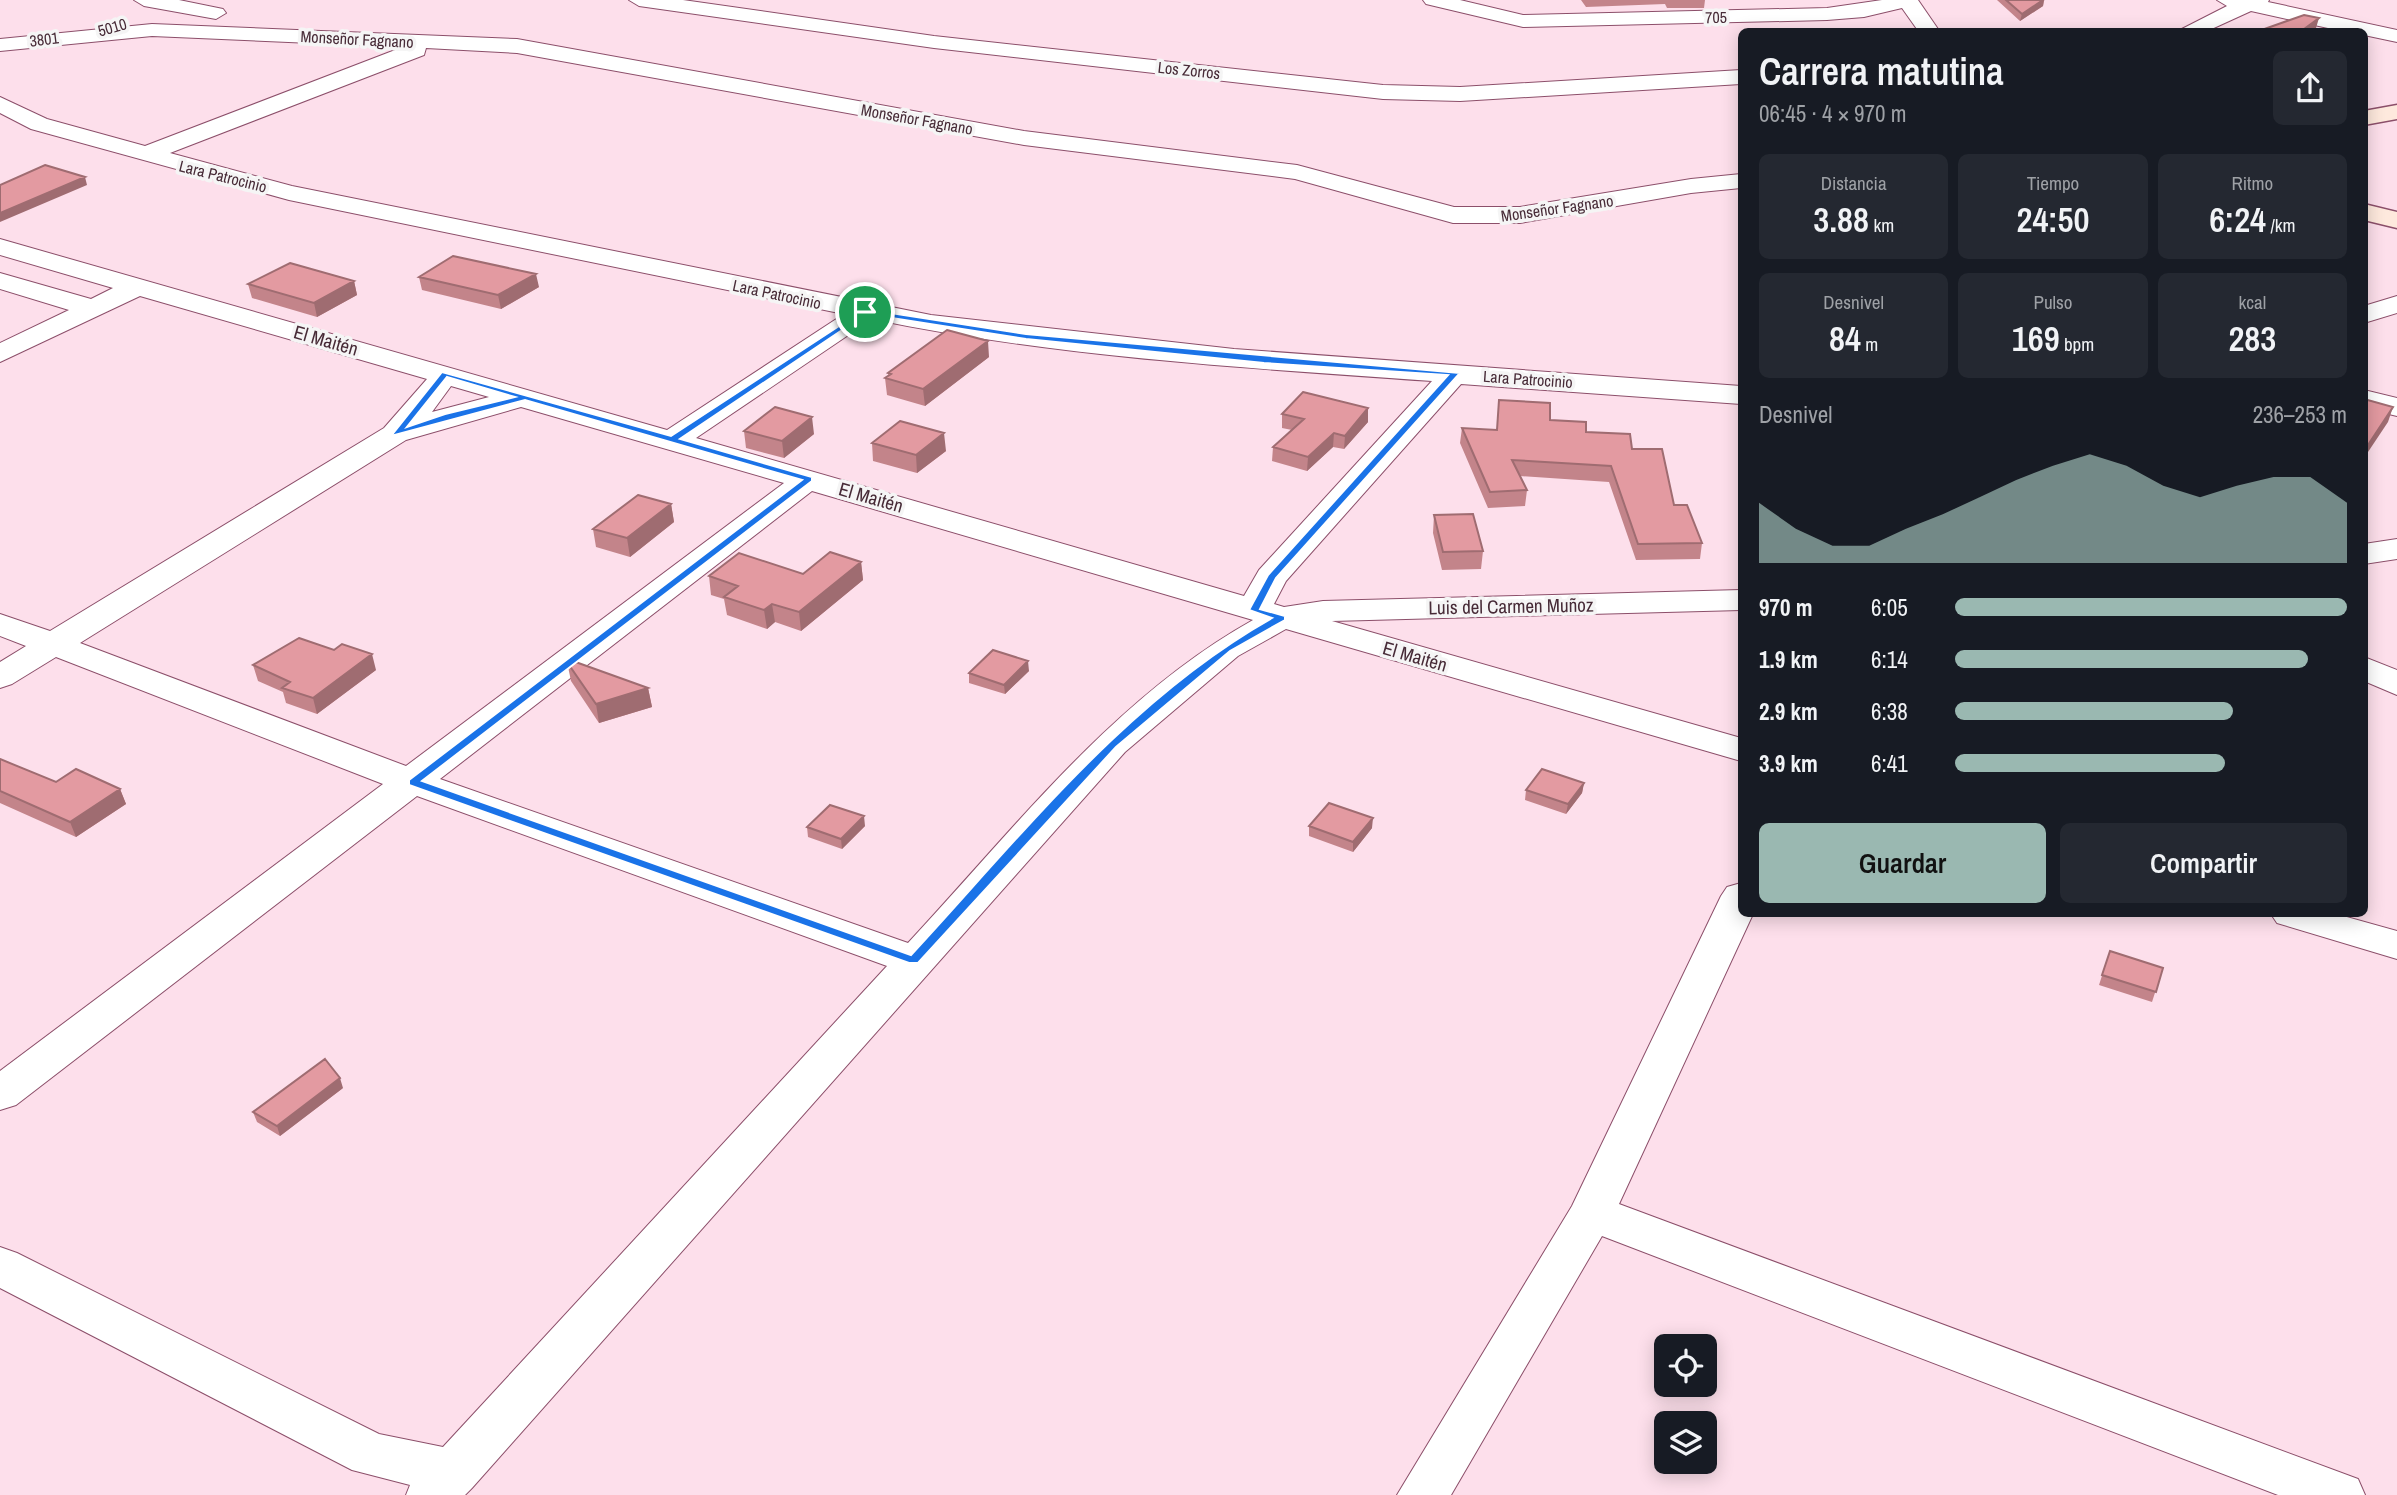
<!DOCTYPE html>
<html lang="es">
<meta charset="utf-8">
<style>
:root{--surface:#171b24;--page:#242831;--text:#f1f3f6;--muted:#9ea1a6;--accent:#9ab8b1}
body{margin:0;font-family:"Archivo Narrow",sans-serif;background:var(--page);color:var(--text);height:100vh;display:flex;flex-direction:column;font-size:26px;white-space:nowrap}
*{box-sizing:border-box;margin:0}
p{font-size:23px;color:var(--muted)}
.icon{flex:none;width:38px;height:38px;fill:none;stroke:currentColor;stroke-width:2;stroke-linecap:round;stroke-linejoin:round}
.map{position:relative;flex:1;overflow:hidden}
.drawer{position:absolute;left:1738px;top:28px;width:630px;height:889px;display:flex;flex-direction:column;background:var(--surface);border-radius:10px;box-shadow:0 4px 18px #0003}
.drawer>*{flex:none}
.fabs{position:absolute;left:1654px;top:1334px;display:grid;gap:14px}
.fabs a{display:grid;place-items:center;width:63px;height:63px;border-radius:10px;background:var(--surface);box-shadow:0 4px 18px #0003;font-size:35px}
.pin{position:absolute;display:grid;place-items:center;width:60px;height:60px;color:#fff;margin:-30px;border:4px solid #fff;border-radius:50%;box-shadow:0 2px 7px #0007}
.round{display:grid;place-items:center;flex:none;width:74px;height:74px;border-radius:10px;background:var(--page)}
.head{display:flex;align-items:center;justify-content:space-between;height:119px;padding:0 21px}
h1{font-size:38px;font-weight:600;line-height:52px}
.stats{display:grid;grid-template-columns:repeat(3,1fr);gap:10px;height:119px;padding:7px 21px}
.stats div{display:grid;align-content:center;border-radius:10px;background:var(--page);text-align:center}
.stats b{font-size:35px;font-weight:600}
.stats small{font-size:19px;font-weight:400}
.stats p{font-size:19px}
.chart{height:196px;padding:14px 21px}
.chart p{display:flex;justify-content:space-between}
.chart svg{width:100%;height:126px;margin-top:7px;fill:var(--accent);opacity:.7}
.cta{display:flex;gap:14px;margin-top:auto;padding:14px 21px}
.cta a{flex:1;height:80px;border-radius:10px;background:var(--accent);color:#111;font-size:28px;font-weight:600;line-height:80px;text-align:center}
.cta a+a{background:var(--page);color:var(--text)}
ul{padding:0 21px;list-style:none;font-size:23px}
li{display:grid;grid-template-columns:112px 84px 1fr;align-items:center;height:52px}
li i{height:18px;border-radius:9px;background:var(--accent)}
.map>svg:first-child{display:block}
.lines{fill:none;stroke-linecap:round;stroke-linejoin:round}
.street-casing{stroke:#8c4f6a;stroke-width:2}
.secondary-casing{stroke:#8c4f6a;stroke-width:3}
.street{fill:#fff;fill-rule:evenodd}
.secondary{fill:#fee9dd;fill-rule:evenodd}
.wall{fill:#c3848a}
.shaded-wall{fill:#9f6c71}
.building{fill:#e39aa1;stroke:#9f6c71;stroke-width:2}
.route{fill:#1a73e8;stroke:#fff;stroke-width:2;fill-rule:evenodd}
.labels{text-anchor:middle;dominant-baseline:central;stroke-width:7;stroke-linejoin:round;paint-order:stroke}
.far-street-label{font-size:16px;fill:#472b37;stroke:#f5f5f5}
.street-label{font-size:19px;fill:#472b37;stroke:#f5f5f5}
</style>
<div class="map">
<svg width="2397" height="1495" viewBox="0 0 2397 1495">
<rect width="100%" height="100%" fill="#fddfeb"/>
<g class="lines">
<g class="street-casing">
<path id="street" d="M134 0H179L223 9 226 13 216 19 144 6Z
M629 0H683L934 36 1383 85 1460 87 1741 70V84L1460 101 1383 99 934 48 639 6Z
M1423 0H1460L1523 15 1827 8 1882 0H1918L1940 32H1919L1902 8 1864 17 1827 20 1523 27 1426 4Z
M2217 0H2269L2268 2 2397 30V42L2364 35V32H2346L2251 11 2205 32H2176L2227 6Z
M152 24 517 39 1024 131 1297 165 1454 207H1520L1691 179 1741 174V188L1691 193 1520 223H1453L1295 179 1024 145 517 53 426 48 424 55 170 153 292 186 931 315 1234 349 1741 386V404L1461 384 1286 581 1274 604 1284 607 1323 601 1741 590V610L1332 621 1741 738V761L1286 629 1238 656 1125 752 472 1488 465 1495H406L410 1485 352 1470 0 1288V1247L17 1253 379 1434 443 1447 887 966 417 796 16 1105 0 1110V1071L383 784 56 657 12 684 0 688V662L26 646 0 636V614L50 631 384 428 427 379 140 296 0 362V343L69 310 0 289V273L91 299 113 288 0 255V239L667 430 844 314 289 200 31 129 0 113V97L47 119 145 146 403 47 152 36 0 51V39ZM872 319C1056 357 1245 368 1432 381L1259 570 1244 596 696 438ZM451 386 489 397 432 412ZM521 407 784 483 406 766 80 643 406 440ZM812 491 1253 620C1115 697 1014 829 908 943L440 779Z
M2397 296V313L2364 323V306Z
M2364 390 2397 398V416L2364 408Z
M2397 539V559L2364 564V544Z
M2364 657 2397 670V695L2364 681Z
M1741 883V914H1753L1619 1204 2358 1479 2365 1495H2278L1602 1236 1451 1495H1397L1572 1206 1721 896 1727 887Z
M2271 914H2336L2397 931V959L2277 923Z"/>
</g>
<g class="secondary-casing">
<path id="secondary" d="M2397 105V119L2364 125V111Z
M2364 204 2397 212V228L2364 220Z"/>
</g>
<use href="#street" class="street"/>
<use href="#secondary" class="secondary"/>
</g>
<path class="wall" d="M1581 0H1705L1704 8H1667L1665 4 1586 7Z
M1997 0H2044L2043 6 2020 21Z
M419 277 539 287 501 309 422 290Z
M354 281 357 295 317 317 252 298 248 284Z
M989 357 925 406 887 395 885 378 888 376V373Z
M1368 408V422L1344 449 1333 447 1307 471 1272 461 1273 447 1292 430 1282 428V414Z
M1550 420 1632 449 1702 543 1700 559 1636 560 1609 482 1520 476 1527 490 1525 506 1488 508 1460 443 1462 428 1497 430Z
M744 431 814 434 784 458 746 448Z
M872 443 946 451 917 473 873 461Z
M671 504 674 522 630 557 596 547 593 529Z
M1434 515 1483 551 1481 569 1442 570 1433 533Z
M861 562 863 580 801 631 775 622 767 629 727 615 724 599 711 595 709 576 803 574Z
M567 662 648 688 652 707 599 723 571 681Z
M253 665 376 670 317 714 286 703 283 692 258 681Z
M1029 671 1005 694 969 683V673Z
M0 759 56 782 120 789 126 804 76 837 0 803Z
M1584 783 1582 793 1566 814 1525 800 1526 790Z
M865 826 842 849 808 837 807 827Z
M1309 826 1372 828 1353 852 1309 836Z
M2110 951 2163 968 2152 1002 2099 985Z
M343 1088 280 1136 257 1122 253 1112Z"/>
<path class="shaded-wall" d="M2044 0 2043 6 2020 21 2022 14Z
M2319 18 2316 28 2311 32H2300Z
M85 177 87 185 0 222V213Z
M536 274 539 287 501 309 498 295Z
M354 281 357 295 317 317 314 303Z
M988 341 989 357 925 406 923 389Z
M2393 407 2388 422 2364 458V451Z
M1368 408V422L1344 449 1345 436Z
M812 417 814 434 784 458 782 441Z
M944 433 946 451 917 473 916 455Z
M1334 433 1333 447 1307 471 1308 457Z
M671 504 674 522 630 557 627 538Z
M861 562 863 580 801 631 799 612Z
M772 604 775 622 767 629 764 610Z
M372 654 376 670 317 714 313 698Z
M1028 661 1029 671 1005 694 1004 685Z
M648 688 652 707 599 723 596 704Z
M1584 783 1582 793 1566 814 1568 804Z
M120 789 126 804 76 837 70 822Z
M864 816 865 826 842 849 841 839Z
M1373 818 1372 828 1353 852V842Z
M340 1078 343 1088 280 1136 277 1126Z"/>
<path class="building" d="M2006 0H2043L2022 14Z
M2304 15 2319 18 2300 32H2256Z
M45 165 85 177 0 213V185Z
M453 256 536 274 498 295 419 277Z
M290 263 354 281 314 303 248 284Z
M947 330 988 341 923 389 885 378 891 374 888 373Z
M1303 392 1368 408 1345 436 1334 433 1308 457 1273 447 1304 419 1282 414Z
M2364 399 2393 407 2364 451Z
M1499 400 1550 403V420L1586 422V432L1630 434 1632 449H1662L1674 505H1687L1702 543 1638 544 1611 466 1512 460 1527 490 1490 492 1462 428 1497 430Z
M775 407 812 417 782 441 744 431Z
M900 421 944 433 916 455 872 443Z
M638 495 671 504 627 538 593 529Z
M1473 514 1483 551 1443 552 1434 515Z
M830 552 861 562 799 612 772 604 764 610 724 597 738 586 709 576 739 553 803 574Z
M299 638 334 650 342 644 372 654 313 698 282 688 290 682 253 665Z
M993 650 1028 661 1004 685 969 673Z
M570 660 648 688 596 704 567 662Z
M0 759 56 782 76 769 120 789 70 822 0 791Z
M1542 769 1584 783 1568 804 1526 790Z
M1329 803 1373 818 1353 842 1309 826Z
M830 805 864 816 841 839 807 827Z
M2110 951 2163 968 2156 992 2102 975Z
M325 1059 340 1078 277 1126 253 1112Z"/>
<path class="route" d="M865 309 1026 334 1460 373 1276 578 1260 609 1285 616V620L1230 651 1116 747 918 963H909L409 785V780L802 480 525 400 391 436 442 372 671 436ZM866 314 1026 339 1264 363 1448 375 1268 575 1249 610 1272 618C1128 699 1022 835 911 955L422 781 812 481V477L680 439ZM447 377 515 397 445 414 407 427Z"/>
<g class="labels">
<g class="far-street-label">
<text transform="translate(1716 17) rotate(-1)">705</text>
<text transform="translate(112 27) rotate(-16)">5010</text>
<text transform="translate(44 39) rotate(-7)">3801</text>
<text transform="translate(357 39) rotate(3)">Monseñor Fagnano</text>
<text transform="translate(1189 70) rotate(6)">Los Zorros</text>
<text transform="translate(917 119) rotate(10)">Monseñor Fagnano</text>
<text transform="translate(223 176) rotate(14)">Lara Patrocinio</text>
<text transform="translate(1557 208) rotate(-8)">Monseñor Fagnano</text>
<text transform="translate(777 294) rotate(12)">Lara Patrocinio</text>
<text transform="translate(1528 379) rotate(4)">Lara Patrocinio</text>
</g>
<g class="street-label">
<text transform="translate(326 340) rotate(16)">El Maitén</text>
<text transform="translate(871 497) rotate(16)">El Maitén</text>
<text transform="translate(1511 606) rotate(-1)">Luis del Carmen Muñoz</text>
<text transform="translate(1415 656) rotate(16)">El Maitén</text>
</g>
</g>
</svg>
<div class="fabs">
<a><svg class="icon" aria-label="locate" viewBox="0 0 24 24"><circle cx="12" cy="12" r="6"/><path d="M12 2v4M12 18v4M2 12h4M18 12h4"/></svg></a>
<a><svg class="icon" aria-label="layers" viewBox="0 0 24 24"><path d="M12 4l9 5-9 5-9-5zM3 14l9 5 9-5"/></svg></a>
</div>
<div class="pin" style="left:865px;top:312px;background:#1e9e55"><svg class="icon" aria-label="arrive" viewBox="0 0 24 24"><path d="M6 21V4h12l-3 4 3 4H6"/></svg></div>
<section class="drawer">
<div class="head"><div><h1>Carrera matutina</h1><p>06:45 · 4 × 970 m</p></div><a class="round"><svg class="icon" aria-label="share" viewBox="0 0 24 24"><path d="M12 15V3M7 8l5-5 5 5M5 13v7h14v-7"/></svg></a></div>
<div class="stats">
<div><p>Distancia</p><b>3.88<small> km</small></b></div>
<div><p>Tiempo</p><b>24:50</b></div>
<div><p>Ritmo</p><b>6:24<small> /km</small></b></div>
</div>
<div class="stats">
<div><p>Desnivel</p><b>84<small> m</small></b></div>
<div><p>Pulso</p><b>169<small> bpm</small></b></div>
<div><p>kcal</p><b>283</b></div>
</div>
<div class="chart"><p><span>Desnivel</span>236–253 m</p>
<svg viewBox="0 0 160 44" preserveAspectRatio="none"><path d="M0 44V23L10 32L20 38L30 38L40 32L50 27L60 21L70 15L80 10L90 6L100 10L110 17L120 21L130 17L140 14L150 14L160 23V44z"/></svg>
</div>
<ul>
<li><b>970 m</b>6:05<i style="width:100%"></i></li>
<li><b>1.9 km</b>6:14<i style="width:90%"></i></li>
<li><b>2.9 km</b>6:38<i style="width:71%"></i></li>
<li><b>3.9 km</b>6:41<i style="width:69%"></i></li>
</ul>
<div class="cta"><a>Guardar</a><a>Compartir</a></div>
</section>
</div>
